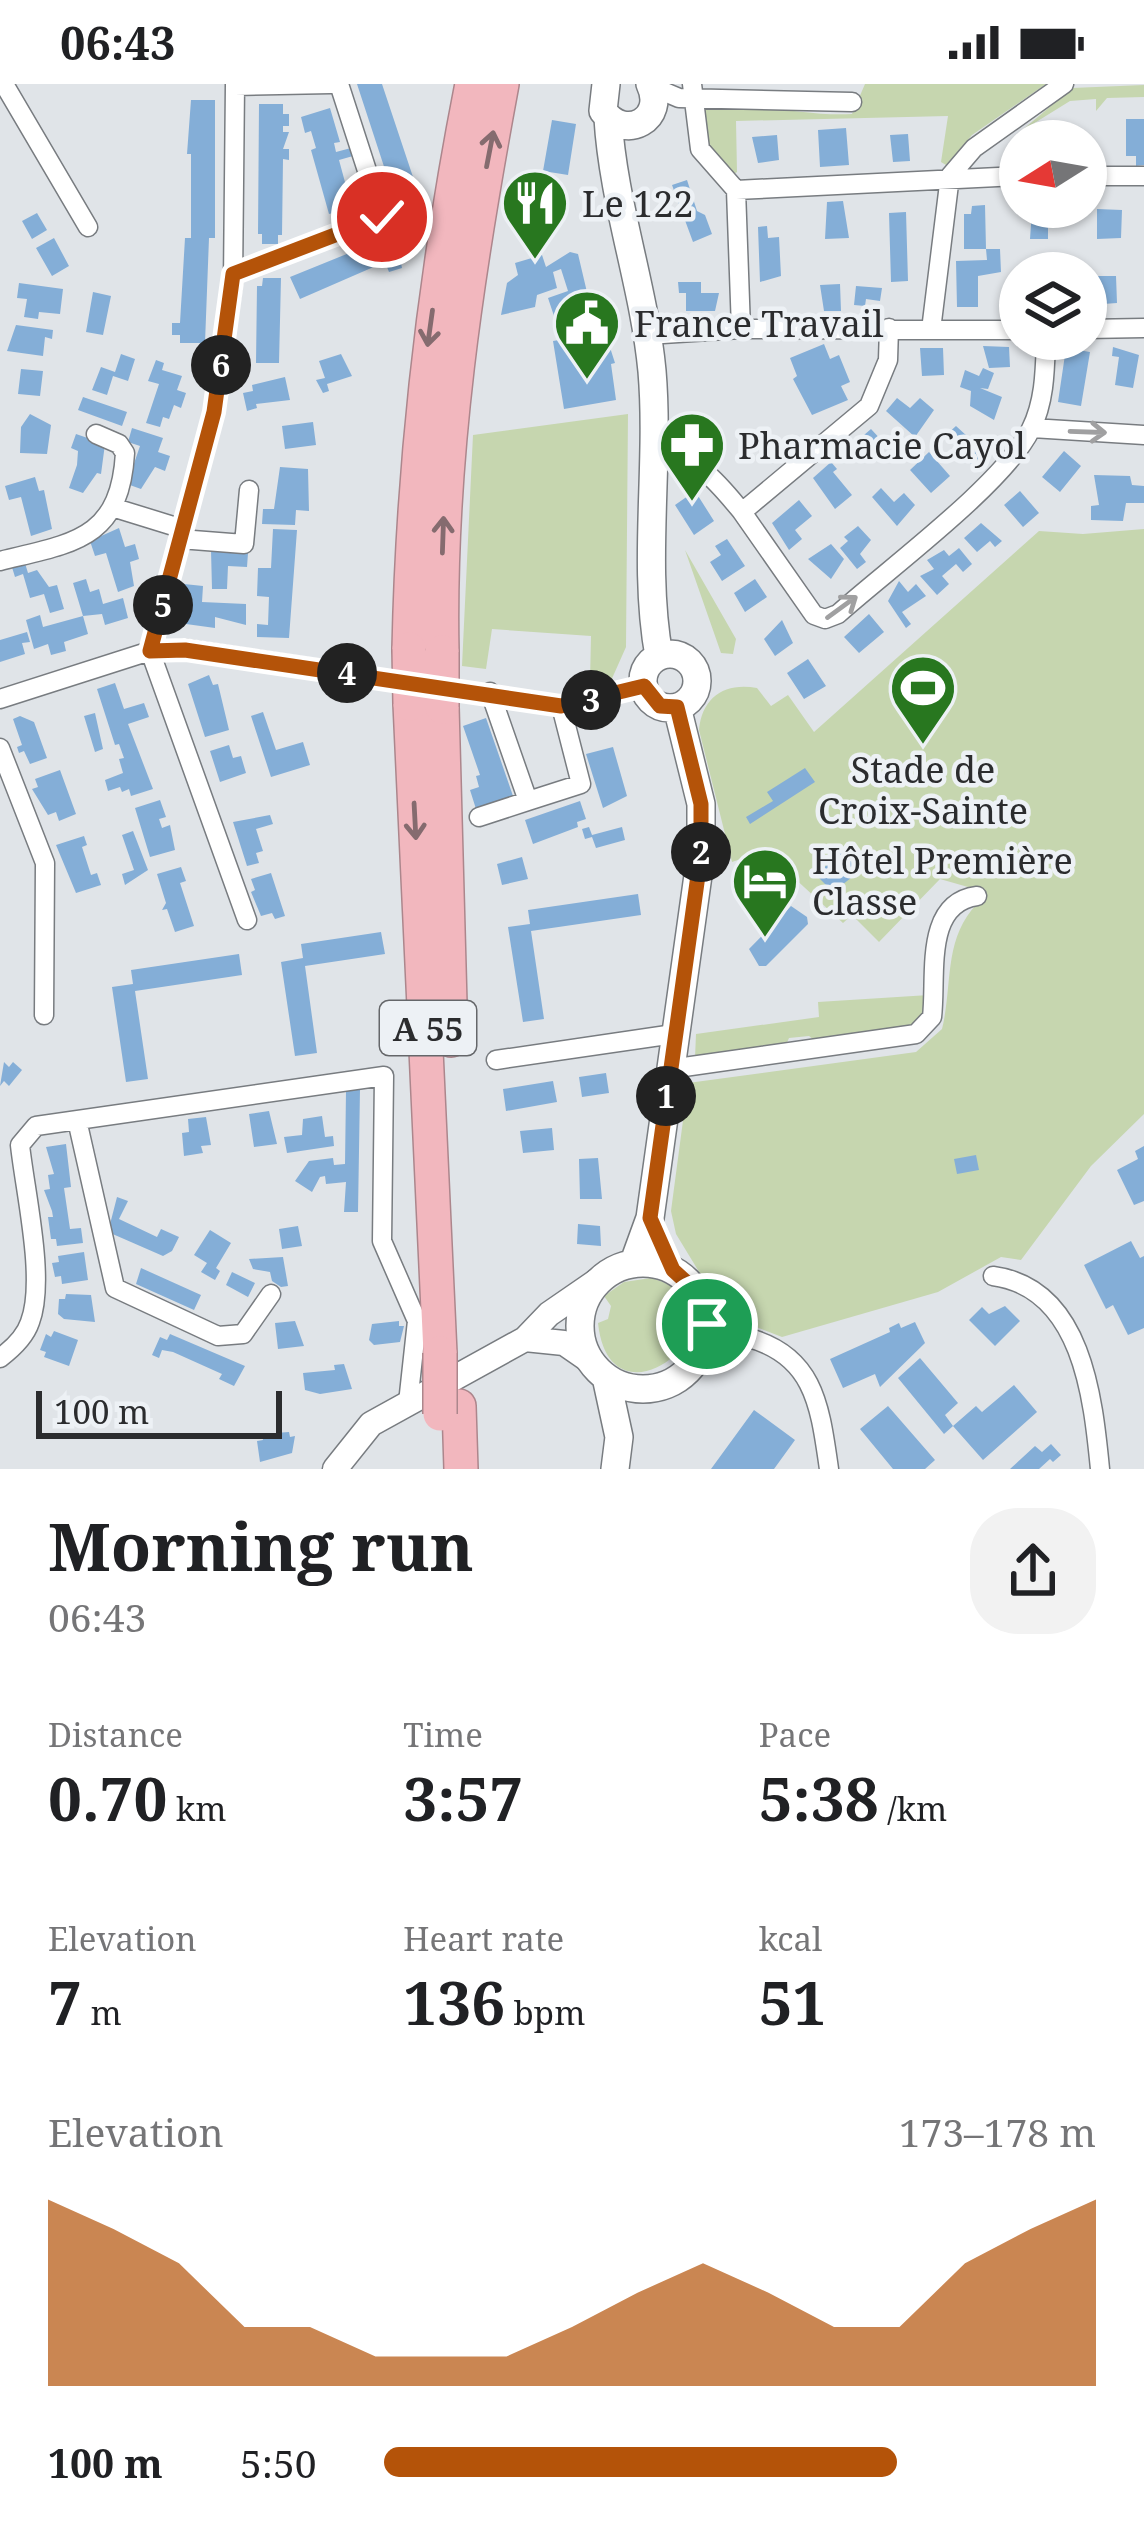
<!DOCTYPE html>
<meta charset="utf-8">
<style>
:root{--surface:#fff;--page:#f2f2f2;--text:#202124;--muted:#757577;--accent:#b45309}
body{margin:0;font-family:"Noto Serif",serif;background:var(--page);color:var(--text);height:100vh;display:flex;flex-direction:column;font-size:45px;white-space:nowrap}
*{box-sizing:border-box;margin:0}
p{font-size:39px;color:var(--muted)}
.icon{flex:none;width:66px;height:66px;fill:none;stroke:currentColor;stroke-width:2;stroke-linecap:round;stroke-linejoin:round}
.map{position:relative;height:1385px;overflow:hidden}
.drawer{display:flex;flex-direction:column;background:var(--surface);flex:1}
.drawer>*{flex:none}
.needle{width:78px;rotate:259deg}
.tools{position:absolute;left:999px;top:36px;display:grid;gap:24px}
.tools a{display:grid;place-items:center;width:108px;height:108px;border-radius:50%;background:var(--surface);box-shadow:0 3px 9px #0004;font-size:60px}
.scale{position:absolute;left:36px;bottom:30px;width:246px;box-sizing:border-box;padding-left:12px;border:6px solid #2b2c2e;border-top:0;font-size:33px;line-height:42px;white-space:nowrap;color:#2b2c2e;-webkit-text-stroke:9px #edf1f5;paint-order:stroke}
.pin{position:absolute;display:grid;place-items:center;width:102px;height:102px;color:#fff;margin:-51px;border:6px solid #fff;border-radius:50%;box-shadow:0 3px 12px #0007}
.km{position:absolute;width:60px;height:60px;margin:-30px;border-radius:50%;background:#222;color:#fff;font-size:33px;line-height:60px;text-align:center}
.round{display:grid;place-items:center;flex:none;width:126px;height:126px;border-radius:48px;background:var(--page)}
.head{display:flex;align-items:center;justify-content:space-between;height:204px;padding:0 48px}
h1{font-size:66px;font-weight:700;line-height:90px}
.stats{display:grid;grid-template-columns:repeat(3,1fr);gap:18px;height:204px;padding:12px 48px}
.stats div{display:grid;align-content:center}
.stats b{font-size:60px;font-weight:700}
.stats small{font-size:33px;font-weight:400}
.stats p{font-size:33px}
.chart{height:336px;padding:24px 48px}
.chart p{display:flex;justify-content:space-between}
.chart svg{width:100%;height:216px;margin-top:12px;fill:var(--accent);opacity:.7}
ul{padding:0 48px;list-style:none;font-size:39px}
li{display:grid;grid-template-columns:192px 144px 1fr;align-items:center;height:90px}
li i{height:30px;border-radius:15px;background:var(--accent)}
.status{display:flex;justify-content:space-between;align-items:center;height:84px;padding:0 60px;background:var(--surface);direction:ltr}
.status svg{height:33px;fill:currentColor}
.map>svg:first-child{display:block}
.green{fill:#c6d6af}
.building{fill:#84aed7}
.lines{fill:none;stroke-linecap:round;stroke-linejoin:round}
.minor-casing{stroke:#787c80;stroke-width:21}
.tertiary-casing{stroke:#787c80;stroke-width:27}
.secondary-casing{stroke:#787c80;stroke-width:30}
.motorway-casing{stroke:#ac868c;stroke-width:36}
.minor{stroke:#fff;stroke-width:18}
.tertiary{stroke:#fff;stroke-width:24}
.secondary{stroke:#fff;stroke-width:27}
.motorway{stroke:#f2b7be;stroke-width:33}
.motorway-bridge-casing{stroke:#ac868c;stroke-width:36;stroke-linecap:butt}
.motorway-bridge{stroke:#f2b7be;stroke-width:33}
.oneway{stroke:#856b6f}
.oneway2{stroke:#a0a0a1}
.route-casing{stroke:#fff;stroke-width:24}
.route{stroke:#b45309;stroke-width:15}
.labels{text-anchor:middle;dominant-baseline:central;stroke-width:9;stroke-linejoin:round;paint-order:stroke}
.shield{fill:#edf1f5;stroke:#65676a;stroke-width:3}
.shield-label{font-size:33px;font-weight:bold;fill:#2b2c2e}
.poi-label{font-size:36px;fill:#2b2c2e;stroke:#edf1f5;text-anchor:start}
</style>
<div class="status"><b>06:43</b><svg viewBox="0 0 49 12"><path d="M0 12V9h3v3zM5 12V6h3v6zM10 12V3h3v9zM15 12V0h3v12zM26 1h20v11H26zM47 4h2v5h-2z"/></svg></div>
<div class="map">
<svg width="1144" height="1385" viewBox="0 0 1144 1385">
<rect width="100%" height="100%" fill="#e0e4e8"/>
<path class="green" d="M865 0H1046L972 51 946 81 941 78 948 32 736 37 737 88 731 92 708 66 701 24C751 15 802 33 852 30Z
M1144 1V13L1107 14 1096 27V15L1070 17 1020 48 1072 4Z
M628 330 626 563 610 599 590 598 591 552 492 545 486 585 462 582 473 351Z
M1144 445V1030L1091 1082 1021 1176 1001 1173 938 1208 782 1253 743 1238 718 1219 676 1150 671 1127 688 999 916 968 942 945C953 901 943 855 977 820L975 805 940 795 879 858 852 831 843 839 765 767 732 778 699 646C702 613 725 598 757 604L771 622 788 611 814 648 1039 447 1083 450Z
M685 466 736 555 733 570 721 569Z
M929 911 923 933 916 941 818 959 809 952 789 954 785 963 695 974 696 950 819 933 818 918Z
M651 1194C765 1226 611 1359 598 1239L608 1235 611 1222 604 1212 624 1198Z"/>
<path class="building" d="M357 0H382L415 99 392 107Z
M191 16H215V154H209L205 259H180V251H172V239H180L185 154H191V70H187Z
M259 20H283V30H289V42H283V48H289L283 65H289V76L283 75 282 151H278V160H262V150H258Z
M330 24 340 58 334 59 336 68 351 64 353 72 339 76 352 124 329 130 311 66 316 64 311 47 305 49 301 33Z
M1126 35H1144V81L1136 82V72H1126Z
M552 36 576 40 568 91 543 87Z
M1053 40H1073V57H1053Z
M846 44 849 81 820 83 818 46Z
M908 50 910 77 893 78 890 51Z
M777 51 779 76 758 79 752 53Z
M687 96 697 127 705 131 712 150 693 158 672 101Z
M843 117 849 154 825 155 827 118Z
M985 121 986 165H964V130H971L972 122Z
M1036 123 1058 127 1057 141H1048V155H1030L1032 126Z
M1097 125 1122 126 1121 154 1097 155Z
M906 128 908 197 891 198 889 129Z
M37 129 47 146 32 155 22 137Z
M767 142 768 154 779 153 781 192 760 198 758 143Z
M401 148 406 161 398 164 402 184 389 188 385 178 300 215 290 193Z
M54 154 69 182 52 192 36 164Z
M986 165H1000L1001 188 978 192V223H957L956 177 987 176Z
M570 168 578 170 590 221 554 232 548 214 568 207 561 185 553 188 557 204 537 211 535 223 501 231 507 199 518 191 515 179 542 171 546 183Z
M1086 192H1116L1117 219 1089 221Z
M263 194H281L279 279H256L257 202H262Z
M678 198H701V209H719L715 227H686V209H679Z
M19 199 63 205 60 230 39 228 38 235 24 233 27 215 17 214Z
M840 200 841 227H824L820 201Z
M856 202 882 204 880 217 866 215 865 222 854 221Z
M93 208 111 212 103 251 86 248Z
M16 241 53 246 52 255 45 253 43 272 7 267Z
M605 248 615 279 611 280 616 316 564 325 553 257Z
M824 260 830 275 839 271 850 298 841 302 848 316 812 331 793 295 797 292 790 274Z
M983 262 1009 263 1010 283 989 284Z
M1113 263 1139 271 1133 304 1115 301 1119 273 1112 272Z
M920 264H943L944 291 922 292Z
M1066 264 1090 268 1081 322 1058 318Z
M121 270 135 275 128 297 113 292 107 311 92 306 101 283 115 288Z
M341 270 352 292 327 300 329 307 323 309 316 296 325 294 319 277Z
M156 276 164 279 162 286 182 292 177 306 186 309 181 324 174 321 169 335 163 333 160 343 146 339 159 300 148 297Z
M983 284 994 289 988 305 980 304 1002 313 994 336 970 322 971 307 960 303 965 286 979 292Z
M21 285 43 287 40 312 18 310Z
M285 293 290 316 256 320 257 324 247 327 243 309 253 307 252 301Z
M83 313 127 328 122 342 78 326Z
M897 314 910 324 920 314 934 326 915 353 886 327Z
M30 330 51 341 47 370 20 369 21 343Z
M313 338 316 361 285 365 282 342Z
M956 342 979 363 982 372 971 380 946 351Z
M132 344 163 354 158 368 170 372 165 387 155 383 141 405 127 400 140 362 128 358Z
M871 345 884 359 863 377 850 363Z
M76 350 105 360 101 390 97 389 83 409 69 404 77 381 78 367 71 364Z
M1064 367 1081 382 1060 408 1042 393Z
M929 368 950 392 931 409 910 386Z
M831 378 837 385 833 388 852 411 835 425 813 394Z
M280 383 308 385 309 427 296 426 295 441 262 440 263 425H274Z
M1094 391 1130 392 1132 401 1144 402V419H1126L1123 437 1091 436V422L1099 421Z
M35 393 39 407 44 406 52 445 31 452 21 413 9 416 5 402Z
M881 404 894 418 904 409 915 421 897 442 872 413Z
M695 407 714 437 694 451 675 421Z
M1020 407 1039 429 1023 443 1004 421Z
M799 416 812 432 795 446 802 455 789 466 772 439Z
M981 439 1002 457 995 463 990 457 977 468 964 454Z
M858 442 871 456 860 470 866 478 857 485 840 464 848 457 844 453Z
M119 444 125 463 135 460 139 475 130 478 134 502 118 508 106 469 95 472 90 457Z
M273 445 297 446 289 554 257 553V540L268 541 269 513 257 512 258 484H271Z
M727 455 745 482 722 497 710 478 721 471 715 462Z
M831 460 844 475 831 495 808 475Z
M959 464 972 480 963 488 956 480 942 492 949 500 937 511 920 492 934 485 927 476 944 466 949 472Z
M211 466 248 469 247 483 228 482 227 505H212Z
M24 476 28 489 37 486 49 503 57 501 64 525 50 529 44 510 30 514 23 490 15 493 11 480Z
M86 495 90 508 99 505 103 520 123 514 128 534 105 541 102 530 83 532 73 499Z
M755 495 767 513 745 528 734 509Z
M899 497 908 508 916 500 926 512 902 528 911 540 906 544 888 517Z
M184 500 203 502 202 518 246 520V541L215 533V544L186 540Z
M869 530 884 548 859 569 844 553Z
M40 531 43 543 83 532 88 550 64 558 66 567 51 571 48 560 34 565 26 536Z
M782 536 793 559 775 572 764 555Z
M27 548 30 558 22 559 25 570 0 578V556Z
M808 575 826 602 804 615 787 589Z
M209 591 213 601 218 600 229 646 205 653 188 600Z
M115 599 124 625 144 619 149 633 128 640 153 705 131 712 129 705 122 708 120 703 108 707 105 696 123 689 119 675 124 674 119 660 115 661 97 605Z
M263 628 276 666 303 658 310 681 271 693 251 632Z
M95 629 103 665 95 668 84 632Z
M20 632 34 638 47 674 30 680 24 667 19 669 17 663 22 661 13 635Z
M486 634 513 712 476 725 470 706 479 703 476 692 480 691 463 642Z
M229 661 233 674 241 672 246 689 220 698 210 667Z
M613 663 627 712 603 724 586 670Z
M805 684 815 698 750 740 746 733 773 717 767 708Z
M60 686 76 730 59 737 56 728 48 731 32 705 38 703 35 695Z
M160 716 166 733 159 735 162 744 170 741 175 766 150 773 135 724Z
M580 717 586 735 577 738 578 743 533 760 525 736Z
M270 731 273 740 256 745 263 767 256 769 259 779 247 782 233 738Z
M589 743 592 751 622 743 625 756 596 764 592 753 585 755 582 745Z
M133 747 148 786 125 801 122 790 134 786 122 751Z
M84 752 87 761 82 763 91 791 97 789 101 801 76 809 56 761Z
M850 759 866 775 853 788 856 790 833 808 816 791 828 780 833 785 842 776 837 771Z
M522 773 528 795 502 801 497 780Z
M755 782 781 804V810L771 820H764L744 800V791Z
M181 783 186 797 180 799 194 842 175 848 167 825 162 826 166 819 157 790Z
M271 789 285 832 275 835 272 829 261 832 251 808 255 806 251 795Z
M638 810 641 831 531 847 544 935 523 938 508 843 530 840 528 826Z
M791 822 807 833 808 840 766 882H759L749 865Z
M381 848 385 870 305 882 317 969 295 972 281 878 303 874 301 860Z
M239 870 242 891 135 907 148 995 126 998 112 903 133 900 131 886Z
M4 978 9 983 13 978 22 986 9 1002 4 997 0 1002Z
M606 989 609 1009 582 1013 579 993Z
M553 997 557 1018 506 1027 503 1005Z
M360 1005 358 1128H344L346 1098 326 1100 325 1092 320 1093 312 1108 295 1097 309 1077 333 1074 334 1081 345 1080 346 1007Z
M269 1027 277 1060 254 1063 249 1030Z
M322 1032 325 1053 333 1052 334 1062 287 1069 284 1053 302 1051 303 1035Z
M206 1033 211 1061 201 1062 203 1069 184 1072 182 1049 189 1048 188 1035Z
M552 1044 554 1066 523 1069 520 1047Z
M66 1060 71 1103 64 1104 70 1145 81 1144 83 1159 57 1162 56 1155H51L48 1133H53L52 1127 44 1106 50 1105 48 1091 54 1090 46 1063Z
M1144 1062V1117L1134 1121 1117 1086 1138 1075 1135 1067Z
M976 1071 979 1086 957 1090 954 1075Z
M598 1074 602 1115H580L579 1075Z
M117 1113 128 1117 119 1135 157 1153 161 1145 179 1153 172 1167 163 1172 108 1148Z
M578 1140 600 1142 601 1162 577 1160Z
M298 1142 302 1162 282 1165 279 1145Z
M210 1146 231 1159 216 1184 220 1187 215 1196 201 1188 207 1179 194 1171Z
M1131 1157 1140 1174 1144 1172V1244L1128 1251 1113 1221 1106 1225 1084 1181Z
M84 1168 88 1196 62 1200 61 1192 55 1193 52 1179 59 1178 58 1172Z
M283 1173 288 1202 281 1203 272 1197 270 1188 253 1185 249 1175Z
M141 1184 201 1211 194 1226 136 1200Z
M232 1188 255 1199 248 1213 226 1201Z
M66 1210 91 1211 95 1238 64 1235 58 1230 59 1215H65Z
M1005 1222 1020 1237 995 1262 969 1236 982 1223 989 1230Z
M295 1237 304 1262 278 1265 275 1239Z
M399 1237V1242H404L400 1258 374 1261 369 1256 372 1240Z
M915 1238 925 1259 880 1303 875 1290 843 1304 830 1275 890 1248 889 1244 899 1239 901 1244Z
M54 1247 78 1256 69 1282 44 1273 46 1268 40 1266 46 1250 51 1253Z
M170 1250 245 1282 234 1302 219 1295 222 1290 173 1268 162 1266 159 1274 152 1271 160 1253 167 1256Z
M920 1274 958 1319 945 1331 953 1342 944 1350 898 1294Z
M344 1280 352 1305 320 1310 305 1306 303 1289 335 1286 334 1281Z
M1014 1301 1037 1328 983 1376 953 1342 976 1322 982 1328Z
M888 1322 935 1376 925 1385H893L860 1345Z
M754 1326 795 1356 774 1385H711Z
M289 1348 290 1353 295 1352 292 1369 260 1378 257 1357 263 1356 262 1350Z
M1051 1360 1061 1371 1053 1378 1050 1375 1039 1385H1010L1035 1362 1042 1368Z"/>
<g class="lines">
<g class="minor-casing">
<path id="minor" d="M4 0 88 143
M235 0 233 197 214 329 150 567 247 836
M692 0 700 65 736 106
M235 2 331 0
M653 3 679 14 852 18
M950 92 974 64 1064 0
M1086 92H1144
M233 190 382 133 339 0
M741 245 736 106 1020 92
M1086 245 1144 244
M931 246 950 92
M647 251 741 245 1020 246
M1032 344 1144 351
M657 370C697 371 718 399 742 428L869 322 888 276 889 244
M115 424 183 445
M742 428 814 531 825 535 838 530C887 486 1005 399 1031 345 1045 317 1045 285 1046 255
M180 455 244 460 249 406
M0 477C73 459 120 456 125 369L119 360 96 350
M490 608 528 717 581 700 561 622
M0 615 150 567 185 565 561 622 643 602
M0 664 45 779 44 931
M479 733 528 717
M496 976 674 950
M670 985 916 950 932 933C937 893 923 819 977 812
M77 1036 115 1204 218 1252 243 1250 271 1210
M993 1192C1082 1204 1093 1313 1100 1385
M745 1253C815 1270 820 1323 829 1385
M0 1274C12 1265 25 1253 30 1238 46 1196 25 1108 20 1061L36 1042 384 992 382 1157 417 1237 408 1319
M698 1274 711 1263 745 1253 704 1224"/>
</g>
<g class="tertiary-casing">
<path id="tertiary" d="M525 1255 564 1259 590 1277
M335 1385 371 1340 525 1255 549 1230 597 1197"/>
</g>
<g class="secondary-casing">
<path id="secondary" d="M606 0 603 27C625 58 667 35 650 0
M608 34C613 119 644 202 652 287 660 381 642 479 659 572
M643 597a27 27 0 1 1 54 0a27 27 0 1 1-54 0Z
M634 1178 650 1134 701 770V720L677 623
M580 1242a63 63 0 1 1 126 0a63 63 0 1 1-126 0Z
M606 1293 619 1353 615 1385"/>
</g>
<g class="motorway-casing">
<path id="motorway" d="M409 565C413 374 435 188 472 0
M442 568C438 376 467 188 502 0
M410 620 440 1269
M442 623 451 956
M459 1322 461 1385"/>
</g>
<use href="#minor" class="minor"/>
<use href="#tertiary" class="tertiary"/>
<use href="#secondary" class="secondary"/>
<use href="#motorway" class="motorway"/>
<g class="motorway-bridge-casing">
<path id="motorway-bridge" d="M409 565 410 620
M442 568V623
M440 1269V1330"/>
</g>
<use href="#motorway-bridge" class="motorway-bridge"/>
</g>
<defs><path id="oneway-shaft" d="M-6 0H5M1.5-3L5.5 0L1.5 3" fill="none" stroke-width="1.6" stroke-linecap="round" stroke-linejoin="round" transform="scale(3)"/></defs>
<g class="oneway">
<use href="#oneway-shaft" transform="translate(490 65) rotate(-79)"/>
<use href="#oneway-shaft" transform="translate(430 244) rotate(98)"/>
<use href="#oneway-shaft" transform="translate(443 451) rotate(-88)"/>
<use href="#oneway-shaft" transform="translate(415 737) rotate(87)"/>
</g>
<g class="oneway2">
<use href="#oneway-shaft" transform="translate(1088 348) rotate(2)"/>
<use href="#oneway-shaft" transform="translate(842 523) rotate(-36)"/>
</g>
<g class="lines">
<g class="route-casing">
<path id="route" d="M382 133 233 190 214 328 150 567 185 566 561 622 644 602 660 622 677 623 701 720V770L650 1134 673 1186 698 1209 707 1240"/>
</g>
<use href="#route" class="route"/>
</g>
<defs>
<g id="restaurant-pin" transform="scale(3.45)"><path d="M0 17L-7.5 6A9.5 9.5 0 1 1 7.5 6Z" fill="#28771f" stroke="#edf1f5"/><path d="M-5-6h1v4h1v-4h1v4h1v-4h1v5L-1.5 .5V6h-2V.5L-5-1ZM5-6V6H3V1.5H1.5Q1.5-4 5-6Z" fill="#fff"/></g>
<g id="civic-pin" transform="scale(3.45)"><path d="M0 17L-7.5 6A9.5 9.5 0 1 1 7.5 6Z" fill="#28771f" stroke="#edf1f5"/><path d="M-.6-6.5H3V-4.5H.6V-3L4-1V1h2V6H-6V1h2V-1L-.6-3ZM-1.2 2.5V6h2.4V2.5Z" fill="#fff"/></g>
<g id="pharmacy-pin" transform="scale(3.45)"><path d="M0 17L-7.5 6A9.5 9.5 0 1 1 7.5 6Z" fill="#28771f" stroke="#edf1f5"/><path d="M-2-6h4v4h4v4h-4v4h-4v-4h-4v-4h4Z" fill="#fff"/></g>
<g id="stadium-pin" transform="scale(3.45)"><path d="M0 17L-7.5 6A9.5 9.5 0 1 1 7.5 6Z" fill="#28771f" stroke="#edf1f5"/><path d="M0-5a6.5 5 0 1 0 0 10a6.5 5 0 1 0 0-10ZM-3.5-1.8h7v3.6h-7Z" fill="#fff"/></g>
<g id="hotel-pin" transform="scale(3.45)"><path d="M0 17L-7.5 6A9.5 9.5 0 1 1 7.5 6Z" fill="#28771f" stroke="#edf1f5"/><path d="M-6-4.5h1.5V1H6V5H4.5V3h-9V5H-6ZM-4 0a1.8 1.8 0 1 1 3.6 0ZM.5 0V-2.5h3Q6-2.5 6 0Z" fill="#fff"/></g>
</defs>
<g fill-rule="evenodd">
<use href="#restaurant-pin" x="535" y="119"/>
<use href="#civic-pin" x="587" y="239"/>
<use href="#pharmacy-pin" x="692" y="361"/>
<use href="#stadium-pin" x="923" y="604"/>
<use href="#hotel-pin" x="765" y="797"/>
</g>
<g class="labels">
<rect class="shield" x="380" y="917" width="96" height="54" rx="9"/>
<g class="shield-label">
<text x="428" y="944">A 55</text>
</g>
<g class="poi-label">
<text x="582" y="119">Le 122</text>
<text x="634" y="239">France Travail</text>
<text x="738" y="361">Pharmacie Cayol</text>
<text x="923" y="685" text-anchor="middle">Stade de<tspan x="923" dy="41">Croix-Sainte</tspan></text>
<text x="812" y="776">Hôtel Première<tspan x="812" dy="41">Classe</tspan></text>
</g>
</g>
</svg>
<div class="tools">
<a><svg class="needle" viewBox="-14 -14 28 28"><path d="M0-13l5 13h-10z" fill="#e53935"/><path d="M0 13l5-13h-10z" fill="#757577"/></svg></a>
<a><svg class="icon" aria-label="layers" viewBox="0 0 24 24"><path d="M12 4l9 5-9 5-9-5zM3 14l9 5 9-5"/></svg></a>
</div>
<div class="scale">100 m</div>
<div class="pin" style="left:707px;top:1240px;background:#1e9e55"><svg class="icon" aria-label="arrive" viewBox="0 0 24 24"><path d="M6 21V4h12l-3 4 3 4H6"/></svg></div>
<div class="pin" style="left:382px;top:133px;background:#d93025"><svg class="icon" aria-label="check" viewBox="0 0 24 24"><path d="M5 12l5 5 9-10"/></svg></div>
<b class="km" style="left:666px;top:1012px">1</b>
<b class="km" style="left:701px;top:768px">2</b>
<b class="km" style="left:591px;top:616px">3</b>
<b class="km" style="left:347px;top:589px">4</b>
<b class="km" style="left:163px;top:521px">5</b>
<b class="km" style="left:221px;top:281px">6</b>
</div>
<section class="drawer">
<div class="head"><div><h1>Morning run</h1><p>06:43</p></div><a class="round"><svg class="icon" aria-label="share" viewBox="0 0 24 24"><path d="M12 15V3M7 8l5-5 5 5M5 13v7h14v-7"/></svg></a></div>
<div class="stats">
<div><p>Distance</p><b>0.70<small> km</small></b></div>
<div><p>Time</p><b>3:57</b></div>
<div><p>Pace</p><b>5:38<small> /km</small></b></div>
</div>
<div class="stats">
<div><p>Elevation</p><b>7<small> m</small></b></div>
<div><p>Heart rate</p><b>136<small> bpm</small></b></div>
<div><p>kcal</p><b>51</b></div>
</div>
<div class="chart"><p><span>Elevation</span>173–178 m</p>
<svg viewBox="0 0 160 44" preserveAspectRatio="none"><path d="M0 44V6L10 12L20 19L30 32L40 32L50 38L60 38L70 38L80 32L90 25L100 19L110 25L120 32L130 32L140 19L150 12L160 6V44z"/></svg>
</div>
<ul>
<li><b>100 m</b>5:50<i style="width:72%"></i></li>
</ul>
</section>
